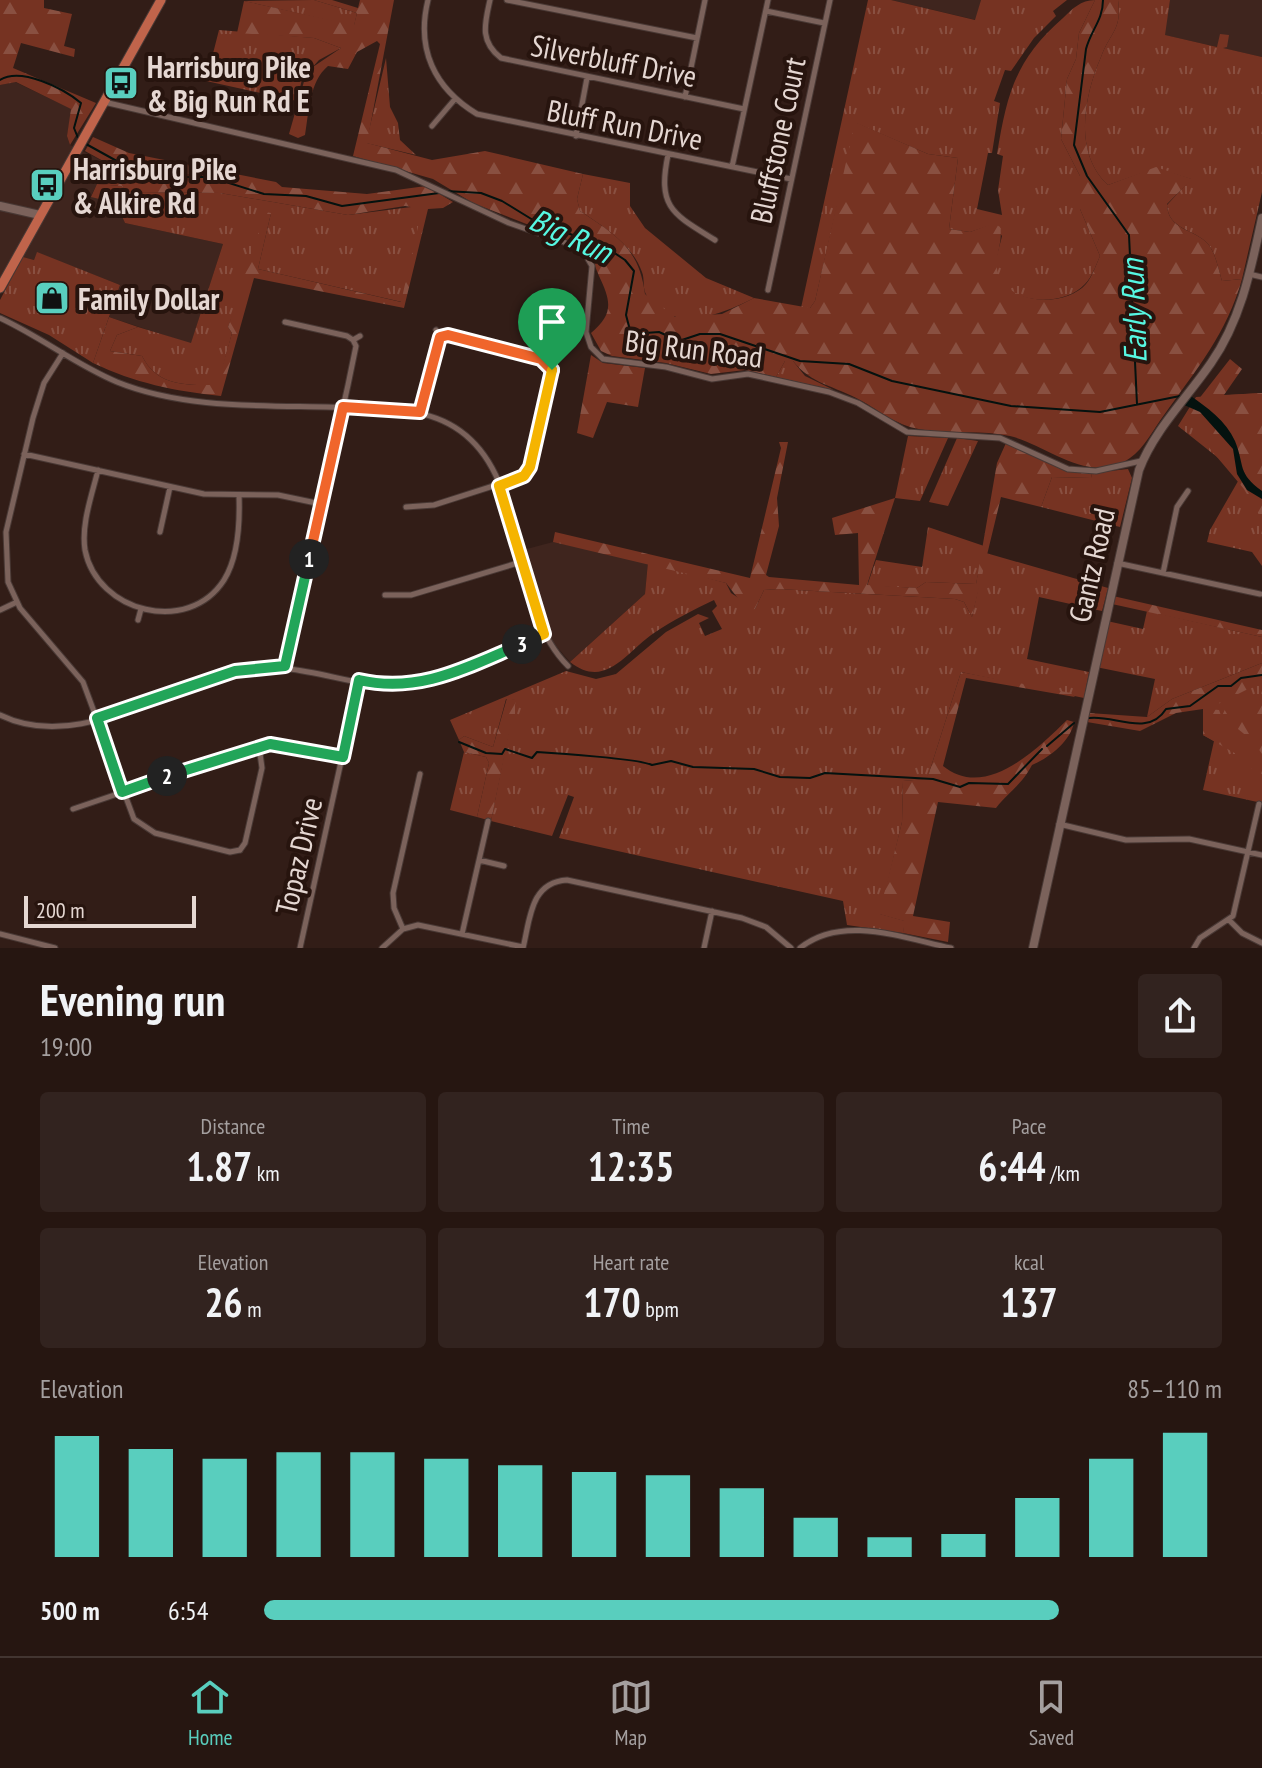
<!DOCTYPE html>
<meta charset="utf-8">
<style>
:root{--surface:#261611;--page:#32231f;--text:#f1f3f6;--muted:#a49f9f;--line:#423531;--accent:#59cebe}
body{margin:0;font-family:"PT Sans Narrow",sans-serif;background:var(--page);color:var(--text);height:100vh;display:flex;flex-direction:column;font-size:30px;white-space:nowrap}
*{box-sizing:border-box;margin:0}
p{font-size:26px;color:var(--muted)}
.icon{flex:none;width:44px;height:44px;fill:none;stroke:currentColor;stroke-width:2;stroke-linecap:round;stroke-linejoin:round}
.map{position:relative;height:948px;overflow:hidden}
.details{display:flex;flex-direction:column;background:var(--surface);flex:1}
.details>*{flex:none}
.scale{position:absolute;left:24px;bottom:20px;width:172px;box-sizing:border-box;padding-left:8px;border:4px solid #e5d7d2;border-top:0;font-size:22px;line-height:28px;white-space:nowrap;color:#e5d7d2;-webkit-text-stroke:6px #27140e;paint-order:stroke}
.pin{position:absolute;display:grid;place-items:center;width:68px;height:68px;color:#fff;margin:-82px -34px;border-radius:50% 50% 50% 0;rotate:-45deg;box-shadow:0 0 8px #0007}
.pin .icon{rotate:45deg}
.km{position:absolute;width:40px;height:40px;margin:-20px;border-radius:50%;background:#222;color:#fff;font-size:22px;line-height:40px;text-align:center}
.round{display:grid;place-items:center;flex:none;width:84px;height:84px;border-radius:8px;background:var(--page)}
.headline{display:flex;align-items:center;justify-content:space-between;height:136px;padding:0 40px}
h1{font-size:44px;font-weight:600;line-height:60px}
.figures{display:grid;grid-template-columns:repeat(3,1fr);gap:12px;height:136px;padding:8px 40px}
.figures div{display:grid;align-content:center;border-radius:8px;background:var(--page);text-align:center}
.figures b{font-size:40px;font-weight:600}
.figures small{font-size:22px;font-weight:400}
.figures p{font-size:22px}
.chart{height:224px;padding:16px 40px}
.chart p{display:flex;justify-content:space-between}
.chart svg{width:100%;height:144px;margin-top:8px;stroke:var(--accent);stroke-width:6}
ul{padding:0 40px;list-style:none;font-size:26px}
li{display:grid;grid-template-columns:128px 96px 1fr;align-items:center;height:60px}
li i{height:20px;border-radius:10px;background:var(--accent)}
.menu{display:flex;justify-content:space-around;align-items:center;height:112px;border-top:2px solid var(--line);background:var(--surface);font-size:22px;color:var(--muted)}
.menu a{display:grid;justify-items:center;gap:4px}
.menu .active{color:var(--accent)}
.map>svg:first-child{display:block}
.built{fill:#3f251e}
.grass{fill:url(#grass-tufts)}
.forest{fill:url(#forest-firs)}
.water{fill:#04120f}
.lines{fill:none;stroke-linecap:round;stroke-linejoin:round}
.stream{stroke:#04120f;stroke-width:2}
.minor-casing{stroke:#493935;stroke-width:7}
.secondary-casing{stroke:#493935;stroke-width:10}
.primary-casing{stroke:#493935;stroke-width:11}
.minor{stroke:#7b625b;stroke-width:5}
.secondary{stroke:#7b625b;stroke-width:8}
.primary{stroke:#c0644b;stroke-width:9}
.split-1-casing{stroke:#fff;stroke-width:16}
.split-2-casing{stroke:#fff;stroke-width:16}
.split-3-casing{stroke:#fff;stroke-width:16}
.split-4-casing{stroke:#fff;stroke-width:16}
.split-1{stroke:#f0652b;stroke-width:10}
.split-2{stroke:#22a559;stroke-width:10}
.split-3{stroke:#22a559;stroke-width:10}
.split-4{stroke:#f5b400;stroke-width:10}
.labels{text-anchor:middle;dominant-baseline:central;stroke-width:8;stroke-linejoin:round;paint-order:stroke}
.street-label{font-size:30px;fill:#e5d7d2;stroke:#27140e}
.poi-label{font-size:30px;font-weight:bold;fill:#e5d7d2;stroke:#27140e;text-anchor:start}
.water-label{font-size:32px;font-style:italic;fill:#56f7e2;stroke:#27140e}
</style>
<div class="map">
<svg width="1262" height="948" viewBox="0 0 1262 948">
<defs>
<pattern id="grass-tufts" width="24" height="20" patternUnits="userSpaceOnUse" patternTransform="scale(2)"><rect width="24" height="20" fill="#763322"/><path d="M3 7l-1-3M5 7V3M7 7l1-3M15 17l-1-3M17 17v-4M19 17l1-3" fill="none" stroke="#895041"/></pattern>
<pattern id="forest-firs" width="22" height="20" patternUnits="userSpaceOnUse" patternTransform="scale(2)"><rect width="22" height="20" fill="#763322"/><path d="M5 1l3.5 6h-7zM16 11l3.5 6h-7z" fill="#895041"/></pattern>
</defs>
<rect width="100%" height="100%" fill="#321d17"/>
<path class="built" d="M891 0H981L976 20Z
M1170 0H1262V57L1164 35Z
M15 82 72 109 67 136 70 145 105 162 106 166 91 196 116 203 125 223 223 244 191 344 109 317 120 285 37 253 34 260 23 257 9 285 0 281V85Z
M553 542 648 562 645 594 570 662 551 640 543 621 523 550Z"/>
<path class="grass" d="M314 0 357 13 354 26 244 1Z
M868 0H891L975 20 981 0H1067L1053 11 1056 16 1034 38 1011 71 1005 70 994 101 1000 103 992 153H988L977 209 1002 215 998 190 1003 156 997 154C1007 94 1015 60 1063 18 1072 9 1081 0 1095 0L1079 33 1076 59 1067 79 1061 139 1080 176V209L1100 256C1096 265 1092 277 1085 284 1064 308 1000 306 996 267 995 258 1000 246 1002 236L994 224 970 232 949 229 958 158 928 154 856 123 815 301 810 308H801Z
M1118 0H1170L1165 35 1217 47 1220 34 1229 35 1227 47 1223 48 1262 57V192L1242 279 1222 281C1218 268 1216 254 1208 244 1195 229 1168 230 1167 205L1191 179 1156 168 1108 185C1073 153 1084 96 1101 57 1111 31 1122 30 1118 0Z
M219 30 314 38 341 48 319 60 302 79 297 101 206 81Z
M386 58 390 107 398 123 400 140 416 155 366 143Z
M583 174 630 183V206L645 228 706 278 754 298C723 314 671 335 647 296 642 289 645 279 642 272 632 244 604 227 580 211L577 199Z
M97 184 121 186 130 192 220 193 348 215 419 206 423 209 402 302 258 269 271 213 228 327 232 333 218 385C186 385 158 387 142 356L110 351 117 335 138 327 191 343 223 244 125 223 116 203 91 197Z
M37 252 120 285 93 363 49 335 0 313V300L23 257 34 260Z
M785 361H793L805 376 834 390 776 377Z
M1262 393V566L1252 552 1207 542 1210 530 1241 476 1178 426 1196 397Z
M908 436 948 438 920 501 895 498Z
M957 438 978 441 948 506 929 502Z
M1128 469 1132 478 1120 527 1041 507 1052 477 1091 478 1092 473Z
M928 527 984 546 976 584 926 582 917 588 867 586 876 560 922 567Z
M986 553 1108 588 1102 611 1039 597 1027 659 1089 672 1084 698 961 672 929 773 926 779 903 781 902 822 880 914 905 921 903 933 847 925 843 901 559 838 574 797 568 795 552 836 491 821 515 700 506 699 493 747 464 736 459 740 450 720 566 671 596 679 616 674 666 632 698 614 709 618 699 623 705 636 722 629 712 611 717 606 714 600C693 610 673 620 654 633 626 652 606 690 570 662L645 594 648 562 726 583 731 593 755 609 764 590 779 589 955 599 964 602 972 617Z
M1147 611 1262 637V663L1172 699 1147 717 1155 679 1096 667 1107 621 1143 629Z
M1262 666V803L1203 790 1214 741 1203 735V690Z
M464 752 486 757 489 763 477 817 450 810Z"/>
<path class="forest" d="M0 0H44V8L72 14 64 46 75 49 74 57 21 43 13 68 96 103 70 145 67 136 71 109 16 82 0 85Z
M314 0H332L358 8 360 0H394L367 143 432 160 485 151 583 174 577 199 580 211C617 236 639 248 645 294L675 317 722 314 754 298 810 308 815 301 855 122 928 154 958 158 949 229 970 232 994 223 1000 227C1004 243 992 260 999 276 1012 305 1066 307 1086 284 1092 277 1096 265 1100 256L1080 209V176L1061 139 1067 79 1076 59 1079 33 1095 0H1118C1122 30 1111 31 1101 57 1084 96 1073 153 1108 185L1156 167 1192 179 1167 204C1167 230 1195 229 1208 244 1216 254 1218 268 1222 281L1242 279C1227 333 1196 370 1164 415 1154 428 1144 449 1130 458 1089 486 1048 445 1010 436 982 430 954 434 925 430 898 427 882 412 860 400 835 386 811 384 793 361H785L776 377 745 370 711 374 666 363 612 356 601 351 591 333C614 314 611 301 599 276 594 265 593 256 585 247L473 203 433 179 353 156 380 44 377 41 357 52 348 69 328 66C309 82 309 112 305 135L298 138 289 134 307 71 341 48 314 38 237 33 244 1 354 25 357 13Z
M93 137 129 153 276 182 282 187 367 194 426 186 453 202 443 208 428 209 404 308 254 278 221 396C174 391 135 383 93 363L109 317 138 327 117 335 110 351 142 356C158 387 186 385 217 385L232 333 228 327 265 212 271 213 258 269 401 302 422 209 405 206 348 215 220 193 130 192 121 186 97 184 106 166 105 162 85 151Z
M591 355 603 363 645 368 638 407 607 402 593 438 577 433Z
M1230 359 1242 369 1224 395 1262 393V520L1244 489 1184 418Z
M779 442H788L777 498 779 526 766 575 769 577 859 585 858 533 835 535 832 518 895 498 867 585 917 588 926 582 976 584 997 463 1006 443 1067 470 1092 473 1091 478 1052 477 1041 507 1001 497 972 617 964 602 955 599 779 589 764 590 755 609 747 610 726 583 553 542 555 532 750 578 781 448Z
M1113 596 1262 630V637L1112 604Z
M1262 663V682L1208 709 1219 710C1226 732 1240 747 1261 757L1257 790 1246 800 1252 763 1203 735V709L1176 713 1140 731 1087 722 1089 713 1147 717 1172 699Z
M961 672 1071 693 1075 697 966 678 943 766C986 801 1038 748 1067 720L1074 722C1071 741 1049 758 1032 765 1021 786 1010 790 996 808L938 802 913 916 950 922 948 942 903 933 904 921 879 914 902 822 903 781 925 779 929 773Z
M1262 697V754L1254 742 1222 716 1227 705Z
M507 698 516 700 491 821 477 817 489 763 486 757 464 752 459 740 464 736 493 747Z"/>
<path class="water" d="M1189 395C1207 407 1226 421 1235 441 1245 466 1237 473 1262 491V499L1247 490 1237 474 1233 449 1200 412 1182 404Z"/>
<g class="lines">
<path class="stream" d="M1103 0C1103 20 1091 30 1086 49L1074 145 1087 176 1129 235 1137 404
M0 80C21 67 63 88 81 103L74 128 78 138
M86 144 124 165 163 177H210L264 194 306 196 342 206 439 193
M445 191 481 193 502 201 533 220 607 248 625 260 634 271 626 315 631 334 659 332 679 341 700 334H720L800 361 849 364 892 381 1011 406 1100 412 1180 396
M1089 718C1113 714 1148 738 1166 709L1190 706 1218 686H1231L1241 678 1262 675
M459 742 486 753 502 754 505 749 532 758 537 752C554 753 641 759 652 765L671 761 693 767 754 769 780 777 810 778 825 773 933 779 960 787 969 783 1008 784 1042 749
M1047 746 1074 723"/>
<g class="minor-casing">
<path id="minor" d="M428 0C416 49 434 88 477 114L791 179
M490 0C485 23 479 41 501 58L744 109
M507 0 697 38
M766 11 824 23
M685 97 705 0
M104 102 396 170 509 223 575 246 584 252 592 266 586 332 591 347 603 359 666 367 712 379 748 374 829 392 858 403 907 432 1000 438 1068 469 1096 471 1141 461
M432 126 455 99
M576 136 587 78
M668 155C657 208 673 214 715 240
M732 167 768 0
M1249 274 1262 277
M768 290 830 0
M0 318C41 337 76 365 117 382 191 412 280 404 358 408 399 410 439 409 471 440 528 494 510 608 568 666
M285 322 347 336 353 340
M436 330 440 337
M353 340 360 336
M63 353 44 383 33 418 6 532 8 582 20 608 83 682 134 819 155 833 230 852 240 850
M548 364 556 359
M420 412 440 337 448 335 541 359 548 364
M24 454 204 494 278 495 321 504
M98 470C92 495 81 524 85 550 97 612 188 636 224 580 239 556 240 522 239 495
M406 507 434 505 524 476 533 456 552 370 548 364
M160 532 170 487
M1117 563 1260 594
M1163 573 1177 507 1188 491
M385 595H411L521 562
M0 610 17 602
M138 620 141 609
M285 666 348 385 356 346 353 340
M0 715C78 753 162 687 239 671 301 657 355 693 413 685 458 679 503 652 544 634
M73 809 259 746 288 745 343 757
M1059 824 1126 840 1189 839 1262 855
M240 850 245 843 262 768 259 746
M479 860 504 866
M1229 920 1242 933 1262 943
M403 929 394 908 393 893 420 774
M0 934 55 948
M462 934 488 821
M300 948 359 680
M382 948 403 929 418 925 523 947
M523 948C530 920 530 882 567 880L742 918 766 927 791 948
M704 948 712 911
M800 948C842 914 903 938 951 948
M1194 948 1200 938 1233 916 1259 804"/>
</g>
<g class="secondary-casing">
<path id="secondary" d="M0 206 40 215
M1033 948 1139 470C1154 430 1187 398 1211 363 1241 320 1251 269 1262 218"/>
</g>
<g class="primary-casing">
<path id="primary" d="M0 288 161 0"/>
</g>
<use href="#minor" class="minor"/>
<use href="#secondary" class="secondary"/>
<use href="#primary" class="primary"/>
</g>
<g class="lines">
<g class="split-1-casing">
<path id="split-1" d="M309 559 343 407 420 412 440 337 448 335 541 359 552 370"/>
</g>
<g class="split-2-casing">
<path id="split-2" d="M167 776 122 792 97 718 235 671 285 666 309 559"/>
</g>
<g class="split-3-casing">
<path id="split-3" d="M167 776 270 744 343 757 359 680C420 694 467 667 522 644"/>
</g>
<g class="split-4-casing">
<path id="split-4" d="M522 644 544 634 499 486 524 476 530 467 552 370"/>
</g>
<use href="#split-1" class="split-1"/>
<use href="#split-2" class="split-2"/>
<use href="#split-3" class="split-3"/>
<use href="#split-4" class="split-4"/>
</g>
<defs>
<g id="bus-square" transform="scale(1.8)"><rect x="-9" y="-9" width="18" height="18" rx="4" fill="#59cebe" stroke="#27140e"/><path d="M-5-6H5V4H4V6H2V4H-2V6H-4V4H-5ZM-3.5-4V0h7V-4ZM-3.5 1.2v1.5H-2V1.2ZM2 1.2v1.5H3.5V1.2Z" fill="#111"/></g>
<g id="shop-square" transform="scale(1.8)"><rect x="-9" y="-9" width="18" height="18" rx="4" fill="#59cebe" stroke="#27140e"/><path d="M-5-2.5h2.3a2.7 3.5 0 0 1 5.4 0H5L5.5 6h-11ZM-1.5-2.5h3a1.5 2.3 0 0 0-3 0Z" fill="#111"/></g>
</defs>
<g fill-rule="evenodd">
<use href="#bus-square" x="121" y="83"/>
<use href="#bus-square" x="47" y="185"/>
<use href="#shop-square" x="52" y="298"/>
</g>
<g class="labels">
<g class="street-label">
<text transform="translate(614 60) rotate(11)">Silverbluff Drive</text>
<text transform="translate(625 124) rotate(11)">Bluff Run Drive</text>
<text transform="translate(777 140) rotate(-78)">Bluffstone Court</text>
<text transform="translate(694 348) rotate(7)">Big Run Road</text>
<text transform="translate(1091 565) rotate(-77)">Gantz Road</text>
<text transform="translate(298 856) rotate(-77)">Topaz Drive</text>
</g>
<g class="poi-label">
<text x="147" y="66">Harrisburg Pike<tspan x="147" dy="34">&amp; Big Run Rd E</tspan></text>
<text x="73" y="168">Harrisburg Pike<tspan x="73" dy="34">&amp; Alkire Rd</tspan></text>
<text x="78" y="298">Family Dollar</text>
</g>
<g class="water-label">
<text transform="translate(571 235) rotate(25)">Big Run</text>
<text transform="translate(1133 311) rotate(-92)">Early Run</text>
</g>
</g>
</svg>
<div class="scale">200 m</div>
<div class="pin" style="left:552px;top:370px;background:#1e9e55"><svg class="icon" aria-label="arrive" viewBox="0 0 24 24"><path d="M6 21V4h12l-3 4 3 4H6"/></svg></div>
<b class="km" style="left:309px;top:559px">1</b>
<b class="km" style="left:167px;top:776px">2</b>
<b class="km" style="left:522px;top:644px">3</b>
</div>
<section class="details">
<div class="headline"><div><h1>Evening run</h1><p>19:00</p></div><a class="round"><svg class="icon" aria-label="share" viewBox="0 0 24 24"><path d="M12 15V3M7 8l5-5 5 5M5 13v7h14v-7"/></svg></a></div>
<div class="figures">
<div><p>Distance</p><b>1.87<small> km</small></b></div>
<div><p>Time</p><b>12:35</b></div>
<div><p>Pace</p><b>6:44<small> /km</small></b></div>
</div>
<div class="figures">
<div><p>Elevation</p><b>26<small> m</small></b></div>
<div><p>Heart rate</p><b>170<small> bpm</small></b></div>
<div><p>kcal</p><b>137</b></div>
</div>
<div class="chart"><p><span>Elevation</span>85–110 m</p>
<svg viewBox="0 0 160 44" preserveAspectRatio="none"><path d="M5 44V7M15 44V11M25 44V14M35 44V12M45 44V12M55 44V14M65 44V16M75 44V18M85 44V19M95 44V23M105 44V32M115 44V38M125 44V37M135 44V26M145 44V14M155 44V6"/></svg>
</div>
<ul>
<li><b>500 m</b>6:54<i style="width:83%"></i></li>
</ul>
</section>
<nav class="menu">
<a class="active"><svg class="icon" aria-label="home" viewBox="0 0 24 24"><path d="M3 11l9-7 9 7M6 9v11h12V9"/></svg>Home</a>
<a><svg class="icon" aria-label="map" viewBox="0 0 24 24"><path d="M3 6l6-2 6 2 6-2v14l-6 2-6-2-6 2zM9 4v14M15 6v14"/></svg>Map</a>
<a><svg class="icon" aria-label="saved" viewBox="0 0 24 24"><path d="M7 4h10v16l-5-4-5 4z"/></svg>Saved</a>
</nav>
